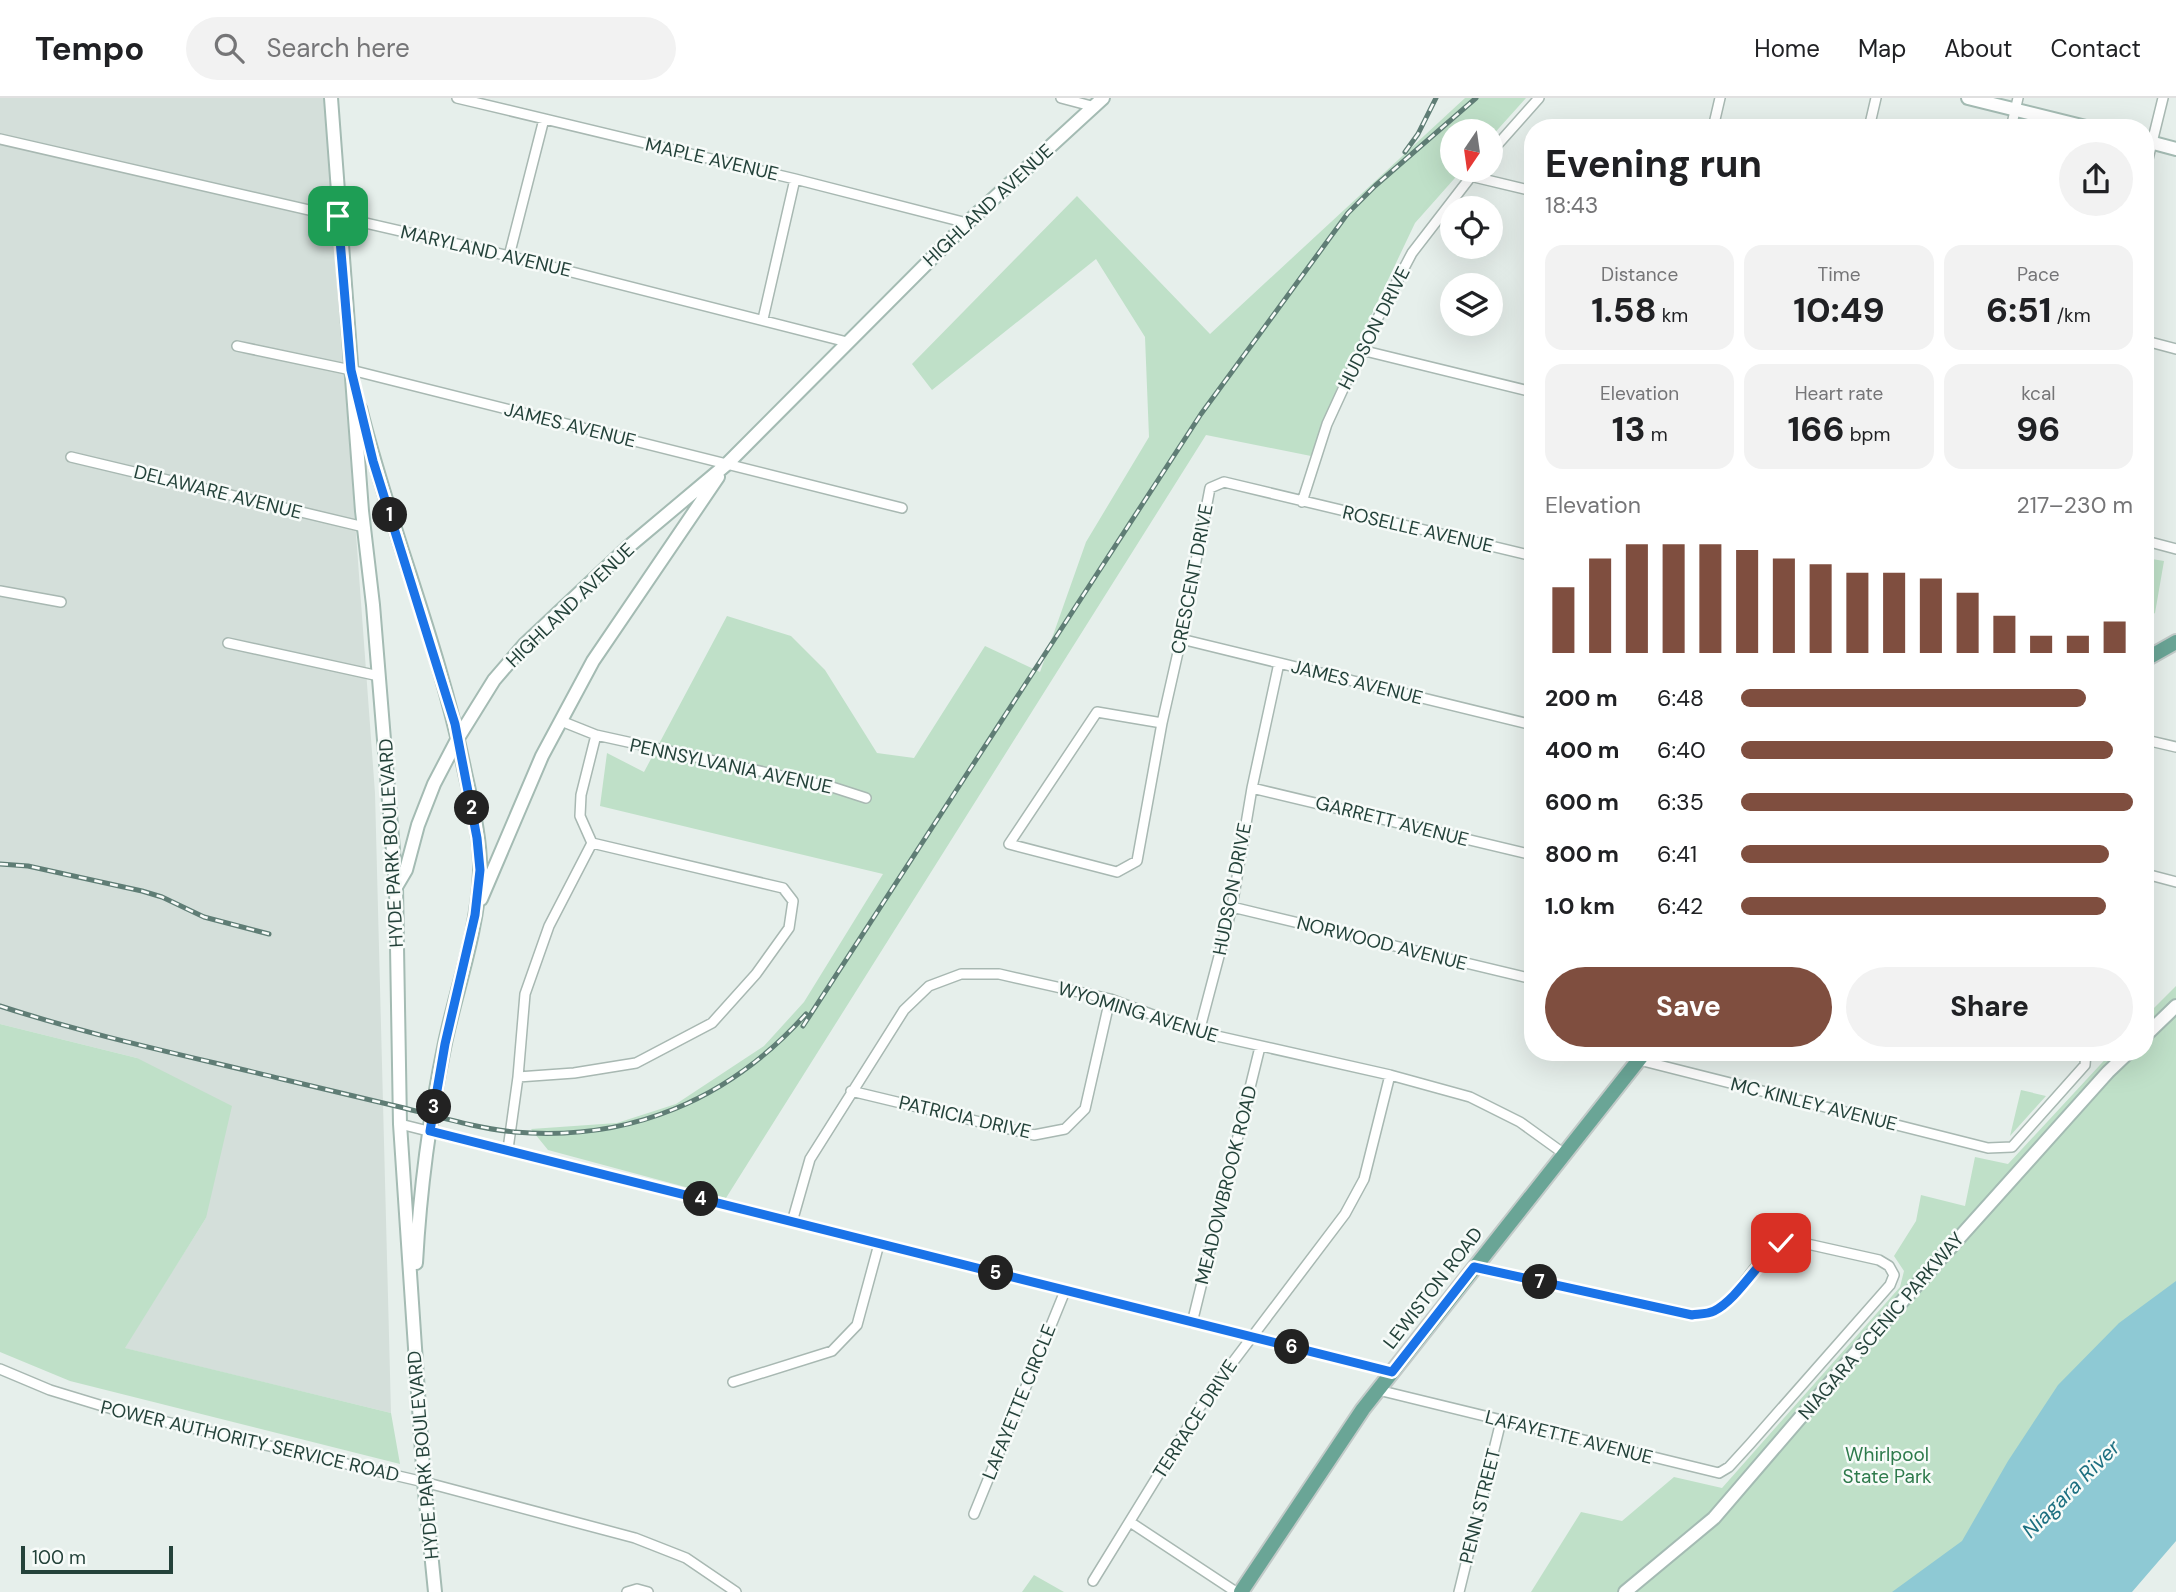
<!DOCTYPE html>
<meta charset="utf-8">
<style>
:root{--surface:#fff;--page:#f2f2f2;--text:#202124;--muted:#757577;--line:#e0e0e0;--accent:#7f4e3f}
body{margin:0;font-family:"DM Sans",sans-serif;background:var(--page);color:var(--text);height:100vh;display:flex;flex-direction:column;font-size:26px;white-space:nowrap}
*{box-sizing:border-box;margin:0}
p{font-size:23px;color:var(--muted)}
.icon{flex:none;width:38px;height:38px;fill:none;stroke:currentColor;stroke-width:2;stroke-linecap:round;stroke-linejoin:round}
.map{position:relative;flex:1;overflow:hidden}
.sheet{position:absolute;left:1524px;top:21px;width:630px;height:942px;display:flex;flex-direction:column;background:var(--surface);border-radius:28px;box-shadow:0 7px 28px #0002}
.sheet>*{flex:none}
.needle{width:46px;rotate:193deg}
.buttons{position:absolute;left:1440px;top:21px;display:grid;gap:14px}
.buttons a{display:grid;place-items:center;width:63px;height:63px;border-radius:50%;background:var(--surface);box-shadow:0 7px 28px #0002;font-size:35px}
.scale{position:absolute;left:21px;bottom:18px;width:152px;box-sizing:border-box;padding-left:7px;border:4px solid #24423a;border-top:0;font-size:19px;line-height:24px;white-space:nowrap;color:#24423a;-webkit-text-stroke:5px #f7fbf9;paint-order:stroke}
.pin{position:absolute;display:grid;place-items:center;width:60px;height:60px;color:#fff;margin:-30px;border-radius:14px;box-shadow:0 4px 10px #0006}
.km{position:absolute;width:35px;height:35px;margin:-18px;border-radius:50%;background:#222;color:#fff;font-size:19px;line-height:35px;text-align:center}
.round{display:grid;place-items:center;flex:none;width:74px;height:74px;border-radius:37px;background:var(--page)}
.summary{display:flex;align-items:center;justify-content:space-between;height:119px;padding:0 21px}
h1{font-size:38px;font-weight:700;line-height:52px}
.metrics{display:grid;grid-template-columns:repeat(3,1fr);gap:10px;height:119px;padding:7px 21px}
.metrics div{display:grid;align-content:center;border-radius:18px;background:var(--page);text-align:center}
.metrics b{font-size:35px;font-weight:700}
.metrics small{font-size:19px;font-weight:400}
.metrics p{font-size:19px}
.chart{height:196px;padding:14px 21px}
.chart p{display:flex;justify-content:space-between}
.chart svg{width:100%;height:126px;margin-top:7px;stroke:var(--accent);stroke-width:6}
.action{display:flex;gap:14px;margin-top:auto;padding:14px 21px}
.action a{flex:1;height:80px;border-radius:42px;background:var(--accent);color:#fff;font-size:28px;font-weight:700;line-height:80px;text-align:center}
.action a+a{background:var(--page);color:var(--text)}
ul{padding:0 21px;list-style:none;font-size:23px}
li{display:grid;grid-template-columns:112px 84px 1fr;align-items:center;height:52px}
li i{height:18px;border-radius:9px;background:var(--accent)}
header{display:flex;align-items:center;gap:42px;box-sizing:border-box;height:98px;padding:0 35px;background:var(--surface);border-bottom:2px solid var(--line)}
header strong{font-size:33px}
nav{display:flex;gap:38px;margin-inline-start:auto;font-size:24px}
.search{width:490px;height:63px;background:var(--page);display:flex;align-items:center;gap:18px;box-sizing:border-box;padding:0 24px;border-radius:38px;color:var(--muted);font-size:26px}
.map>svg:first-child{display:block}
.built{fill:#d4dfda}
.green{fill:#bfe0c8}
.water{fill:#8ec9d4}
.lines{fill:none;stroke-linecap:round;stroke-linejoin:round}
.street-casing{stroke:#a8b8b2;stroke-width:12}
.secondary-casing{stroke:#a4bbb3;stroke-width:16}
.primary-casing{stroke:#c2cac8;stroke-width:18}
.street{stroke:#fff;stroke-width:9}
.secondary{stroke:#fff;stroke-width:12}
.primary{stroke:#6aa596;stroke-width:14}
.rail-casing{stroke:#5f7d75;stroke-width:5}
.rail{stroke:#f7fbf9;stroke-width:2.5;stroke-dasharray:8;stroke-linecap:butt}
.route-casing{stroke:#fff;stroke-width:14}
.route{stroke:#1a73e8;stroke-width:9}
.labels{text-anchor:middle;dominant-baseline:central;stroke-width:5;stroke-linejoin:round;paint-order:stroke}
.street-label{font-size:19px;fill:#24423a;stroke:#f7fbf9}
.park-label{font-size:19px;fill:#2d7a4b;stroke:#f7fbf9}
.water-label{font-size:21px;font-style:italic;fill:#1c6f80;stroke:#f7fbf9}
</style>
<header>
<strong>Tempo</strong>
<div class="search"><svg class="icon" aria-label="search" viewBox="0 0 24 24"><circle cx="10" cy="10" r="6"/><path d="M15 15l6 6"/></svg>Search here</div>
<nav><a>Home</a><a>Map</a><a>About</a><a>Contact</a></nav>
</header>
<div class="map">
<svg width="2176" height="1494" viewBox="0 0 2176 1494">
<rect width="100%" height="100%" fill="#e6efeb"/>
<path class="built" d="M0 0H324L375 695 391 1315 124 1250 206 1120 137 960 0 926Z"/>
<path class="green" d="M1465 0H1526L1491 39V33H1452V72H1462L1415 125 1339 285 1311 358 1206 337 726 1100 548 1052 531 1031 617 1025 676 1006 764 948 804 904 883 776 600 708 607 655 644 674 727 518 791 538 825 572 877 655 914 660 985 548 1040 574 1086 444 1149 339 1145 239 1096 161 932 292 912 266 1077 98 1210 236Z
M2146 460 2164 463 2155 515 2146 520Z
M2176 888V1187L1973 1436 1897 1494H1531L1581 1414 1622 1423 1674 1379 1722 1390 1900 1189 1904 1173 1894 1158 1916 1123 1921 1097 1965 1108 1975 1059 2008 1066 2112 954H2146V913L2150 914Z
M0 926 137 960 232 1008 206 1120 125 1250 391 1315 400 1366 70 1283 0 1254Z
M2021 992 2046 998 2010 1038Z
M1034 1477 1064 1494H1022Z"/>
<path class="water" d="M2176 1183V1443L2132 1494H1892L1962 1443 2008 1363 2058 1287 2119 1225Z"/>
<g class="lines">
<g class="street-casing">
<path id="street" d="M457 0 795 81 967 125
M1061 0 1095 9
M1713 30 1720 0
M1869 30 1876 0
M2011 30 2018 0
M0 41 509 158 847 244
M1491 54 1539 0
M2146 69 2163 0
M1470 78 1533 93
M509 158 544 21
M763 221 795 81
M2146 243 2176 251
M237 248 351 272 902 410
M1361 252 1533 294
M71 359 364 429
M1302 404 1327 326 1361 252 1412 155 1476 72
M2146 443 2176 451
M0 493 61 504
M1181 541 1533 627
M228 545 379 578
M1097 614 1162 625 1137 763 1117 774 1009 746Z
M1162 625 1181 541 1210 390 1224 384 1533 458
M596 637 832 689 866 700
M2146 642 2176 649
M1252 690 1533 757
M2146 776 2176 784
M1232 809 1533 881
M1199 934 1232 809 1252 690 1279 565
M1639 962 1988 1050 2012 1049 2085 967 2086 954
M518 979 525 896 549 828 592 745 580 718 581 697 596 637 561 623
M851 993 1034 1037 1065 1031 1085 1011 1110 901
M400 1026 1392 1274
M508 1051 518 979 574 975 636 965 712 925 756 876 789 830 793 803 783 790 592 745
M792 1124 810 1061 904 912 929 888 961 876H999L1110 901 1199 934 1390 977 1470 999 1520 1024 1563 1055
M1192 1225 1260 949
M0 1271 50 1292 119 1313 424 1384 635 1440 686 1460 736 1494
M733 1284 832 1253 857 1227 879 1146
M1378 1292 1719 1375 1729 1369 1750 1346 1890 1187 1894 1177 1889 1168 1879 1162 1794 1143C1756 1149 1746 1196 1714 1213 1708 1216 1699 1216 1692 1217L1474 1169
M974 1416 1065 1193
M1130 1424 1236 1494
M1093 1483 1205 1301 1345 1116 1364 1081 1390 977
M627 1494 637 1491 648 1494
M1459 1494 1501 1323"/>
</g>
<g class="secondary-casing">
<path id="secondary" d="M331 0 362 413 373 507 396 789 400 1026 424 1384 435 1494
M1968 0 2090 30
M2146 43 2176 51
M360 310C390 431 439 547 464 670 471 703 481 740 480 774 478 832 457 889 445 945 430 1017 420 1091 416 1165
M396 789 406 772 418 727 434 686 458 640 494 582 525 546 627 450 727 366 967 125 1103 0
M481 801 542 658 593 563 718 379
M2146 937 2176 908
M1625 1494 1714 1420 1854 1257 2108 974 2129 954"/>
</g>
<g class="primary-casing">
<path id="primary" d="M2146 561 2176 544
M1241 1494 1363 1311 1645 954"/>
</g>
<use href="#street" class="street"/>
<use href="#secondary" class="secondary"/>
<use href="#primary" class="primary"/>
<g class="rail-casing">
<path id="rail" d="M1405 54 1418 36 1436 0
M0 766 28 768 142 793 162 799 204 819 269 836
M0 908C92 938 188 958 282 981 321 990 361 1000 400 1009 437 1018 475 1030 514 1034 629 1044 729 1002 806 916
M803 928 1201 316 1348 115 1375 88 1476 0"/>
</g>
<use href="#rail" class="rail"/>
</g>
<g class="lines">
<g class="route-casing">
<path id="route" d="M338 118 351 272 373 363 455 626 477 740 480 772 475 817 445 946 430 1033 1392 1274 1474 1169 1692 1217C1699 1216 1708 1216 1714 1213 1738 1201 1758 1163 1781 1145"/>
</g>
<use href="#route" class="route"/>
</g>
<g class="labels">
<g class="street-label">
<text transform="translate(712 61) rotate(13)">MAPLE AVENUE</text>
<text transform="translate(988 107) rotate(-43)">HIGHLAND AVENUE</text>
<text transform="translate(486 153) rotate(13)">MARYLAND AVENUE</text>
<text transform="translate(1374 230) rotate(-63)">HUDSON DRIVE</text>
<text transform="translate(570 327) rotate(14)">JAMES AVENUE</text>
<text transform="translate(218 394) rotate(14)">DELAWARE AVENUE</text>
<text transform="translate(1418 431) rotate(13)">ROSELLE AVENUE</text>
<text transform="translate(1192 481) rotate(-79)">CRESCENT DRIVE</text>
<text transform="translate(570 507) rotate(-44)">HIGHLAND AVENUE</text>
<text transform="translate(1357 584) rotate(14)">JAMES AVENUE</text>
<text transform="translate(731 668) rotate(12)">PENNSYLVANIA AVENUE</text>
<text transform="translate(1392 723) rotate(14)">GARRETT AVENUE</text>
<text transform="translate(391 745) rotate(-93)">HYDE PARK BOULEVARD</text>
<text transform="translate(1232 791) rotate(-79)">HUDSON DRIVE</text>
<text transform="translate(1382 845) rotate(14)">NORWOOD AVENUE</text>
<text transform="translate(1138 914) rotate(17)">WYOMING AVENUE</text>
<text transform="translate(1814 1006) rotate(14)">MC KINLEY AVENUE</text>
<text transform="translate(965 1019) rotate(13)">PATRICIA DRIVE</text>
<text transform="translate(1226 1087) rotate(-76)">MEADOWBROOK ROAD</text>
<text transform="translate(1433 1190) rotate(-52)">LEWISTON ROAD</text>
<text transform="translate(1881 1228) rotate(-49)">NIAGARA SCENIC PARKWAY</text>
<text transform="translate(1019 1304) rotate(-68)">LAFAYETTE CIRCLE</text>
<text transform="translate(1195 1321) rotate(-57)">TERRACE DRIVE</text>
<text transform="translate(1569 1339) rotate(14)">LAFAYETTE AVENUE</text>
<text transform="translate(250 1343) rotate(13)">POWER AUTHORITY SERVICE ROAD</text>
<text transform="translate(423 1357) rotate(-95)">HYDE PARK BOULEVARD</text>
<text transform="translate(1480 1408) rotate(-76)">PENN STREET</text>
</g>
<g class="park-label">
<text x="1887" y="1356">Whirlpool<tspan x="1887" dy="22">State Park</tspan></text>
</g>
<g class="water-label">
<text transform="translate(2071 1391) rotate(-45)">Niagara River</text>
</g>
</g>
</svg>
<div class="buttons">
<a><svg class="needle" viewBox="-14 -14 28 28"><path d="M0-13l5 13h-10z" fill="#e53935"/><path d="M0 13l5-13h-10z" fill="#757577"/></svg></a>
<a><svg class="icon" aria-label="locate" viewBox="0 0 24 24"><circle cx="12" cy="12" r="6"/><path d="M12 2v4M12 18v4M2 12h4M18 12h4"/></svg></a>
<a><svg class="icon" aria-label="layers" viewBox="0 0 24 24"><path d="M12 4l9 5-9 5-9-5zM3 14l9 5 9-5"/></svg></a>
</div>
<div class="scale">100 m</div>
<div class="pin" style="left:338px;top:118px;background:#1e9e55"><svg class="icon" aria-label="arrive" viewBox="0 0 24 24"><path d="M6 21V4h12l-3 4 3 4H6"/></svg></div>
<div class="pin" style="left:1781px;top:1145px;background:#d93025"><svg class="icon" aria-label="check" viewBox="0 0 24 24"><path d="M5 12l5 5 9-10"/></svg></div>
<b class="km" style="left:390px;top:417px">1</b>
<b class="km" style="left:472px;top:710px">2</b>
<b class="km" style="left:434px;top:1009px">3</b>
<b class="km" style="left:701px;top:1101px">4</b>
<b class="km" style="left:996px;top:1175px">5</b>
<b class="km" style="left:1292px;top:1249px">6</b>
<b class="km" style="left:1540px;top:1184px">7</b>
<section class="sheet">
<div class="summary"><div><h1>Evening run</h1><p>18:43</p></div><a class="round"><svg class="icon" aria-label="share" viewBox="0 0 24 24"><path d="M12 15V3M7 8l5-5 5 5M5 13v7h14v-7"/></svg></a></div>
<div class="metrics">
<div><p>Distance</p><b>1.58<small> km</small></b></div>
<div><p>Time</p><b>10:49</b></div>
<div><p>Pace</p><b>6:51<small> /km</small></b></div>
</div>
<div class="metrics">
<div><p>Elevation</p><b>13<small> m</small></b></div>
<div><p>Heart rate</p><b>166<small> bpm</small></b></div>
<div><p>kcal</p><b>96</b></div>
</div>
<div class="chart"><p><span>Elevation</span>217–230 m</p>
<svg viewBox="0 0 160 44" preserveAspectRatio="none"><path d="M5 44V21M15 44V11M25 44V6M35 44V6M45 44V6M55 44V8M65 44V11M75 44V13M85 44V16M95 44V16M105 44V18M115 44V23M125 44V31M135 44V38M145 44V38M155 44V33"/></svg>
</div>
<ul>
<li><b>200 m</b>6:48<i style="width:88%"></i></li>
<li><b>400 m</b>6:40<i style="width:95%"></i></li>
<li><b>600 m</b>6:35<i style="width:100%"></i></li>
<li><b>800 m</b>6:41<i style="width:94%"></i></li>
<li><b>1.0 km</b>6:42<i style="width:93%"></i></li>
</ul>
<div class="action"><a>Save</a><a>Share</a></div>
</section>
</div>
